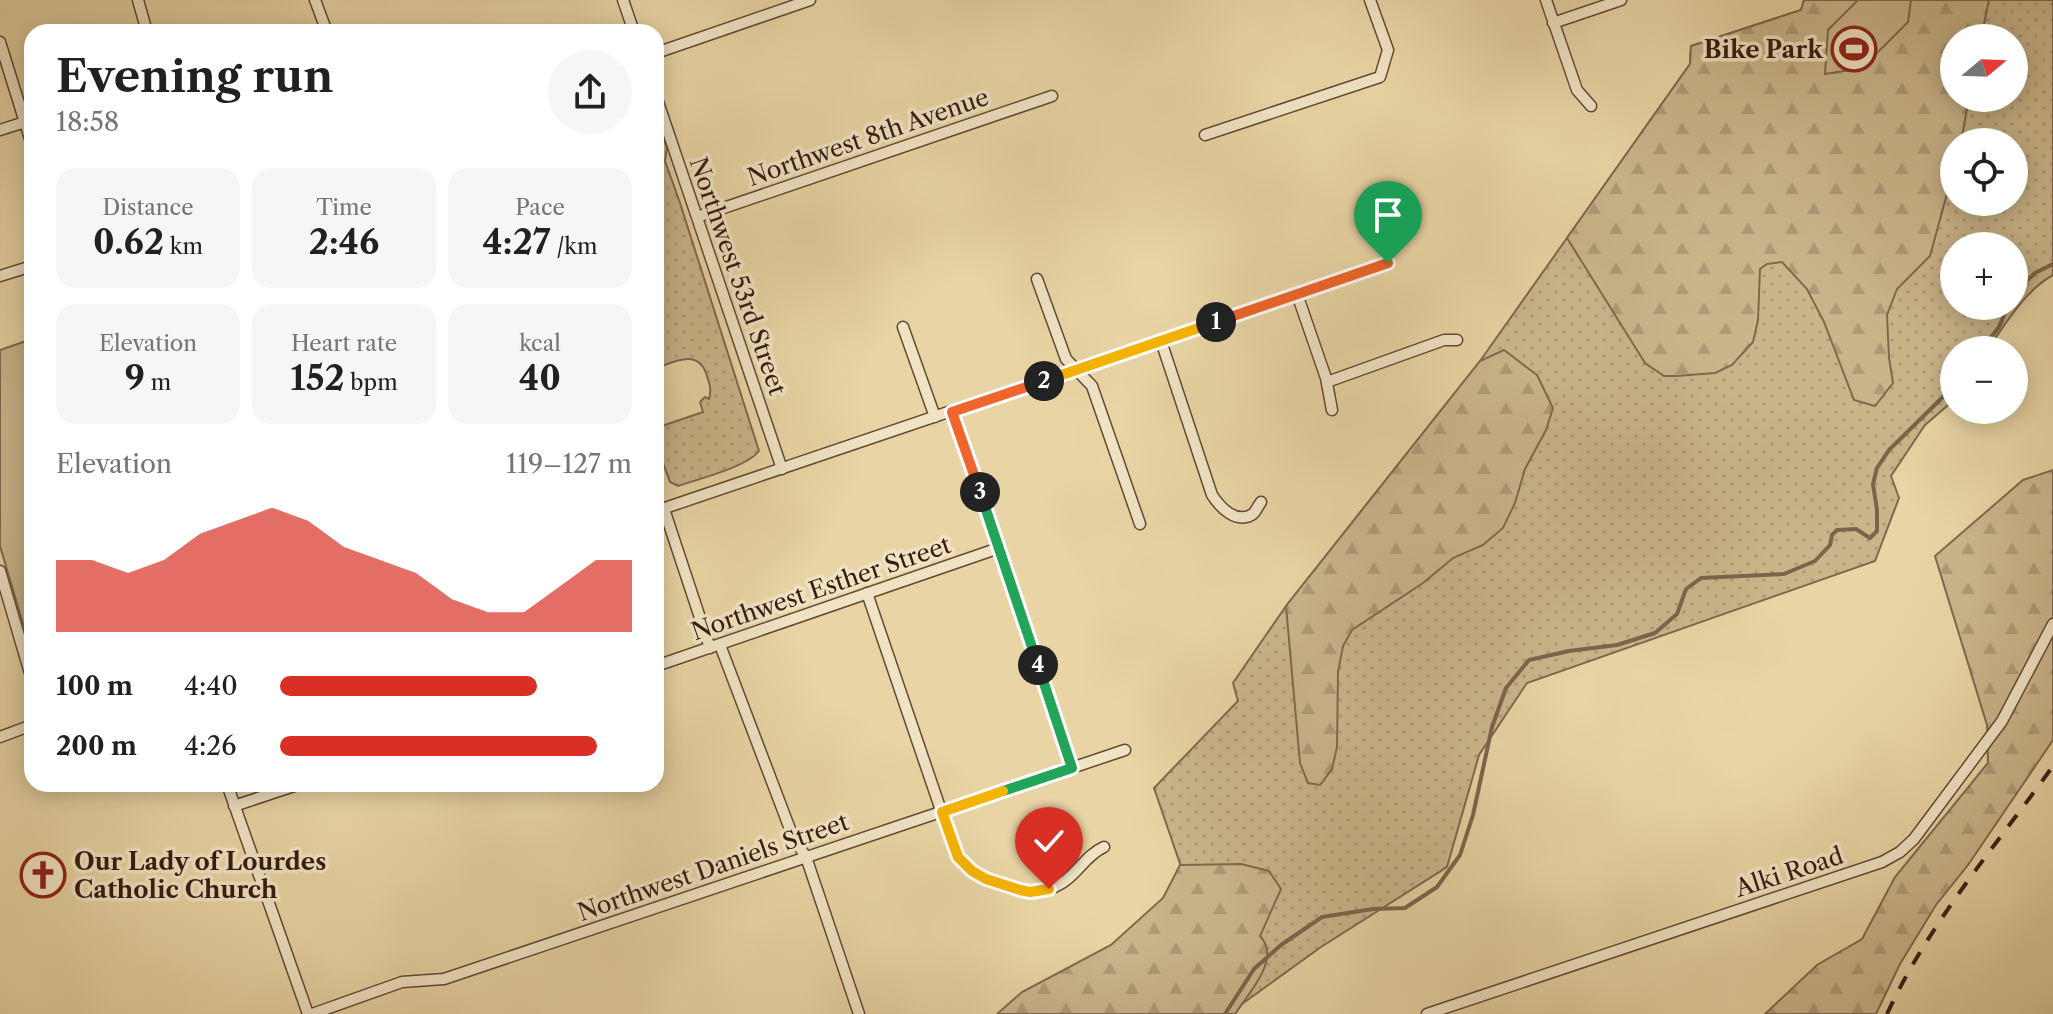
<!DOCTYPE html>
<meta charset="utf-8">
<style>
:root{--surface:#fff;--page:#f6f6f6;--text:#202124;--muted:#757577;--accent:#d93025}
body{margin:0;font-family:"Libre Caslon Text",serif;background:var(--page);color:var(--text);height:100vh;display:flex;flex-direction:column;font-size:30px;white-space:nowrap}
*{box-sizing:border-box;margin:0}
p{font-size:26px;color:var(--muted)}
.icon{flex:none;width:44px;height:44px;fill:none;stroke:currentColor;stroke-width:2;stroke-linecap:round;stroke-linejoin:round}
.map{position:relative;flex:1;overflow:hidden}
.details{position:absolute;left:24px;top:24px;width:640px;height:768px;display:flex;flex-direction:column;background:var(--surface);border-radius:24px;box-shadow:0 4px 20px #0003}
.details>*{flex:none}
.needle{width:52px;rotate:71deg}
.fabs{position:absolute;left:1940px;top:24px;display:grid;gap:16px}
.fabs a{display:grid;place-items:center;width:88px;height:88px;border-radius:50%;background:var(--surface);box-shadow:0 4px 20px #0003;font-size:40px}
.pin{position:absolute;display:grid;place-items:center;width:68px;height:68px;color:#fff;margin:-82px -34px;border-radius:50% 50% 50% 0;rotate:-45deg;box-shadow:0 0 8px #0007}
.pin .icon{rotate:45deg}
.km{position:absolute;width:40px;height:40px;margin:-20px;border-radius:50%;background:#222;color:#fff;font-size:22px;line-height:40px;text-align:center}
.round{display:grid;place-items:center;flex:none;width:84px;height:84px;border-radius:42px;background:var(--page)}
.summary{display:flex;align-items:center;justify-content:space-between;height:136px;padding:0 32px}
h1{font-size:44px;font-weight:800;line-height:60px}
.metrics{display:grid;grid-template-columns:repeat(3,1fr);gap:12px;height:136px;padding:8px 32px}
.metrics div{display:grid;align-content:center;border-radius:20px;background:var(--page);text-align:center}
.metrics b{font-size:34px;font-weight:800}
.metrics small{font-size:22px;font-weight:400}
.metrics p{font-size:22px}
.chart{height:224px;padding:16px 32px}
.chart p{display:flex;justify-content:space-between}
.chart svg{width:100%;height:144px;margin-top:8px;fill:var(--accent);opacity:.7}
ul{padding:0 32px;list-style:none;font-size:26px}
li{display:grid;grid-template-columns:128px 96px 1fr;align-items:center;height:60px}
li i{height:20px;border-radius:10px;background:var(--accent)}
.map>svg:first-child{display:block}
.grass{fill:url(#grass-dots);stroke:#80684e;stroke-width:2;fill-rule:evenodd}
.forest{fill:url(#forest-firs);stroke:#80684e;stroke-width:2}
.park{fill:#cab58b;stroke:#80684e;stroke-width:2}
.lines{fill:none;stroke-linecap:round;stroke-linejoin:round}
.stream{stroke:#7c644b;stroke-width:4}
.minor-casing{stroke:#624935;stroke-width:13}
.minor{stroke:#f0e3c4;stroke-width:10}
.rail{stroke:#351b10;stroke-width:4;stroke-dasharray:14 14;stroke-linecap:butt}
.split-1-casing{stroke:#fff;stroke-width:16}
.split-2-casing{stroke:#fff;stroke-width:16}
.split-3-casing{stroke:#fff;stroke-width:16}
.split-4-casing{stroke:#fff;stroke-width:16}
.split-5-casing{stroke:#fff;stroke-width:16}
.split-6-casing{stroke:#fff;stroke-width:16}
.split-1{stroke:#f0652b;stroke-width:10}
.split-2{stroke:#f5b400;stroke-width:10}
.split-3{stroke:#f0652b;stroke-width:10}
.split-4{stroke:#22a559;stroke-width:10}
.split-5{stroke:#22a559;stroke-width:10}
.split-6{stroke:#f5b400;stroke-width:10}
.labels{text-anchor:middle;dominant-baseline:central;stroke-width:7;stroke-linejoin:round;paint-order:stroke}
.poi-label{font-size:24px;font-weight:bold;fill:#351b10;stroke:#f0e3c4;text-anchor:end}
.street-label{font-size:24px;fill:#351b10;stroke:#f0e3c4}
</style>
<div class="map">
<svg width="2053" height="1014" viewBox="0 0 2053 1014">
<defs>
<pattern id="grass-dots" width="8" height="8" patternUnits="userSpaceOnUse" patternTransform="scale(2)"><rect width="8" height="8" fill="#cab58b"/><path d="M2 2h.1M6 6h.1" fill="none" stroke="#ae9b77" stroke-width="1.8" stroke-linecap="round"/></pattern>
<pattern id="forest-firs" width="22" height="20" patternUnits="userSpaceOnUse" patternTransform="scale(2)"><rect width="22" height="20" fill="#cab58b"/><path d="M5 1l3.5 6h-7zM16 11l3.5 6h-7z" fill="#ae9b77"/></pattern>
</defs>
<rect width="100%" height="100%" fill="#e8d4a4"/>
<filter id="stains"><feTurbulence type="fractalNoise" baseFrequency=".0025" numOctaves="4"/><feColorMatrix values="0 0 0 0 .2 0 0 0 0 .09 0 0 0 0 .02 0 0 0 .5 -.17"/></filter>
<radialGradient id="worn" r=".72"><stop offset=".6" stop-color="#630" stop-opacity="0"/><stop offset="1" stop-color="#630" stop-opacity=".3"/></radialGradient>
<path class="grass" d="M1804 0H2053V275C2024 291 2006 324 1987 350H1954V400L1925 425 1891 476 1899 498 1875 561 1527 683 1479 755 1447 867 1321 947 1231 1012 1154 788 1238 701 1233 683 1286 606 1480 361 1690 64 1691 46 1801 10ZM1954 38H2014V98H1954ZM1954 142H2014V202H1954ZM1954 246H2014V306H1954Z
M656 137 664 140 667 147 665 161 680 203 759 451C747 467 698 479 678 486L670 482 663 463 660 445 656 438V428L703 412 700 402 705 397 709 399C712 389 709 382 706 373 697 349 674 362 656 368Z"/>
<path class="forest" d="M1804 0H1989L1981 38H1954V98H1969L1961 142H1954V168L1930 256 1897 289 1887 315 1889 358 1893 383 1875 406 1854 400 1824 322 1807 289 1782 262 1767 264 1760 269 1758 320 1753 342 1732 365 1715 373 1677 376H1664L1645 363 1567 238 1690 64 1691 46 1801 10Z
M1504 350 1537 375 1553 408 1546 430 1525 469 1515 503 1503 528 1483 545 1453 558 1423 583 1352 630 1343 646 1338 672 1337 747 1332 769 1320 785 1308 783 1300 763 1286 606 1480 361Z
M2053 470V740L1968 865 1936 905 1900 964 1876 1014H1765L1817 965 1862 939 1895 877 1988 763 1987 725 1935 556 2023 480Z
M1241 864 1269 871 1281 889 1260 936C1282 959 1248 994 1235 1014H997L1022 992 1111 945 1163 898 1180 865Z"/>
<path class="park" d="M1858 0H1911L1908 22 1862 68 1825 74 1828 30Z
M32 339V654L0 546V350Z"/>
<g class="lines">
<path class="stream" d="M2014 293 2035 273 2053 264
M1981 350 1999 327 2008 306
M1225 1014 1254 969 1281 945 1322 917 1373 909 1405 908 1437 887 1460 855 1473 815 1492 727 1506 688 1529 660 1569 651 1617 645 1655 633 1677 614 1686 589 1701 578 1784 574 1815 561 1830 545 1832 535 1837 530 1856 529 1870 538 1877 531V510L1873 484 1877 468 1889 450 1954 386"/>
<g class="minor-casing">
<path id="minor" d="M138 0 147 32
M315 0 327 32
M623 0 634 32
M1546 0 1577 90 1591 106
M1553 23 1621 0
M0 42 32 145
M656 53 810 0
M656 96 782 469
M0 130 25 122
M1205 135 1380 77 1388 50 1370 0
M697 217 1052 96
M0 276 32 266
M1037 279 1066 359 1092 386 1140 524
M1297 294 1326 378 1332 410
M903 327 935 417
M1161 341 1212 495C1220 507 1236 525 1253 514 1256 511 1258 506 1261 502
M1327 382 1444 340H1457
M952 412 1072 768
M664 509 710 648
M656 511 1388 263
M0 571 32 680
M867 593 948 831C952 843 956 856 964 865 977 877 1014 892 1032 892 1042 892 1054 888 1062 883 1078 873 1086 855 1104 847
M720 645 793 837 806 857 859 1014
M656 666 999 548
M0 737 32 725
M227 784 308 1014
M234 806 300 784
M312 1014 402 982 444 979 1125 750
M1427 1014 1882 862 1900 852 1914 839 2002 721 2053 624"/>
</g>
<use href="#minor" class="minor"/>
<path class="rail" d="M1887 1014C1929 923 1995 847 2053 766"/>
</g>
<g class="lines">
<g class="split-1-casing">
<path id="split-1" d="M1216 322 1388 263"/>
</g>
<g class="split-2-casing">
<path id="split-2" d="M1044 381 1216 322"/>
</g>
<g class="split-3-casing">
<path id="split-3" d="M980 492 952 412 1044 381"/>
</g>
<g class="split-4-casing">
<path id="split-4" d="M980 492 1038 665"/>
</g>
<g class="split-5-casing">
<path id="split-5" d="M1003 791 1072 768 1038 665"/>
</g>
<g class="split-6-casing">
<path id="split-6" d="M1003 791 942 812 958 857 972 871 986 879 1020 890 1030 892 1049 889"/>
</g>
<use href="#split-1" class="split-1"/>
<use href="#split-2" class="split-2"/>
<use href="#split-3" class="split-3"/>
<use href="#split-4" class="split-4"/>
<use href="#split-5" class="split-5"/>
<use href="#split-6" class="split-6"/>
</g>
<defs>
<g id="stadium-ring" transform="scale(2.3)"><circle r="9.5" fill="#f0e3c4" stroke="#8f2418" stroke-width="1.5"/><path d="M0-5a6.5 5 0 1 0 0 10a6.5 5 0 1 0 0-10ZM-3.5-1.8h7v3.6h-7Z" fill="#8f2418"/></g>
<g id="church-ring" transform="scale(2.3)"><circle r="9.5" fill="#f0e3c4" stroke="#8f2418" stroke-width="1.5"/><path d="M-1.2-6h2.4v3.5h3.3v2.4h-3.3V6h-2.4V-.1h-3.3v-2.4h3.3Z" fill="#8f2418"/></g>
</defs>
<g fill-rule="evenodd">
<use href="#stadium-ring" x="1854" y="49"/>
<use href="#church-ring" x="43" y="875"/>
</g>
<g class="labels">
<g class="poi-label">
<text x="1823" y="49">Bike Park</text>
<text x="74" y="861" text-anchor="start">Our Lady of Lourdes<tspan x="74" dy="28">Catholic Church</tspan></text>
</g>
<g class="street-label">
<text transform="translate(868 137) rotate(-19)">Northwest 8th Avenue</text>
<text transform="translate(738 276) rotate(71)">Northwest 53rd Street</text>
<text transform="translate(821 588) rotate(-19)">Northwest Esther Street</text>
<text transform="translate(713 867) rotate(-19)">Northwest Daniels Street</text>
<text transform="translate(1789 872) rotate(-18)">Alki Road</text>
</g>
</g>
<rect width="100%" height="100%" filter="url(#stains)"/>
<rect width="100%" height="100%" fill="url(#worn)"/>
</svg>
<div class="fabs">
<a><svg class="needle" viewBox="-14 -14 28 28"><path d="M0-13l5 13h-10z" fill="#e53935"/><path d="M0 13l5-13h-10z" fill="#757577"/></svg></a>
<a><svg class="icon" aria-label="locate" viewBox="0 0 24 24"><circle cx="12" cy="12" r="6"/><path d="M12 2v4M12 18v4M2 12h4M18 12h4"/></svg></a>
<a>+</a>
<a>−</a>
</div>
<div class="pin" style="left:1388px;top:263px;background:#1e9e55"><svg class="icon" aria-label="arrive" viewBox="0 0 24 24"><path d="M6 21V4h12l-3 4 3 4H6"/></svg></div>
<div class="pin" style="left:1049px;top:889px;background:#d93025"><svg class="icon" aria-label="check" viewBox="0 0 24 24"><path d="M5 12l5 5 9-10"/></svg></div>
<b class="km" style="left:1216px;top:322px">1</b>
<b class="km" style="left:1044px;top:381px">2</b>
<b class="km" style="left:980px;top:492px">3</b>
<b class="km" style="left:1038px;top:665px">4</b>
<section class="details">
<div class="summary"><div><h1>Evening run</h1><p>18:58</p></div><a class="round"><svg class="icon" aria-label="share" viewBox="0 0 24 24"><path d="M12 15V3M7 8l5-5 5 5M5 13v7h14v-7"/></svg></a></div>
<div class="metrics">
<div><p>Distance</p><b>0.62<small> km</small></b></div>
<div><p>Time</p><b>2:46</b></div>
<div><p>Pace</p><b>4:27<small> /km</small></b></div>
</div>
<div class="metrics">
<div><p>Elevation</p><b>9<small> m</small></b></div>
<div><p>Heart rate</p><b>152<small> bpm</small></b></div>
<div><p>kcal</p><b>40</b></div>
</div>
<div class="chart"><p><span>Elevation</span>119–127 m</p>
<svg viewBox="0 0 160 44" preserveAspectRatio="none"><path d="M0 44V22L10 22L20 26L30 22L40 14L50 10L60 6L70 10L80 18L90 22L100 26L110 34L120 38L130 38L140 30L150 22L160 22V44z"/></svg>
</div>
<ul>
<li><b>100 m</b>4:40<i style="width:73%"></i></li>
<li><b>200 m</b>4:26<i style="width:90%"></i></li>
</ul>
</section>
</div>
